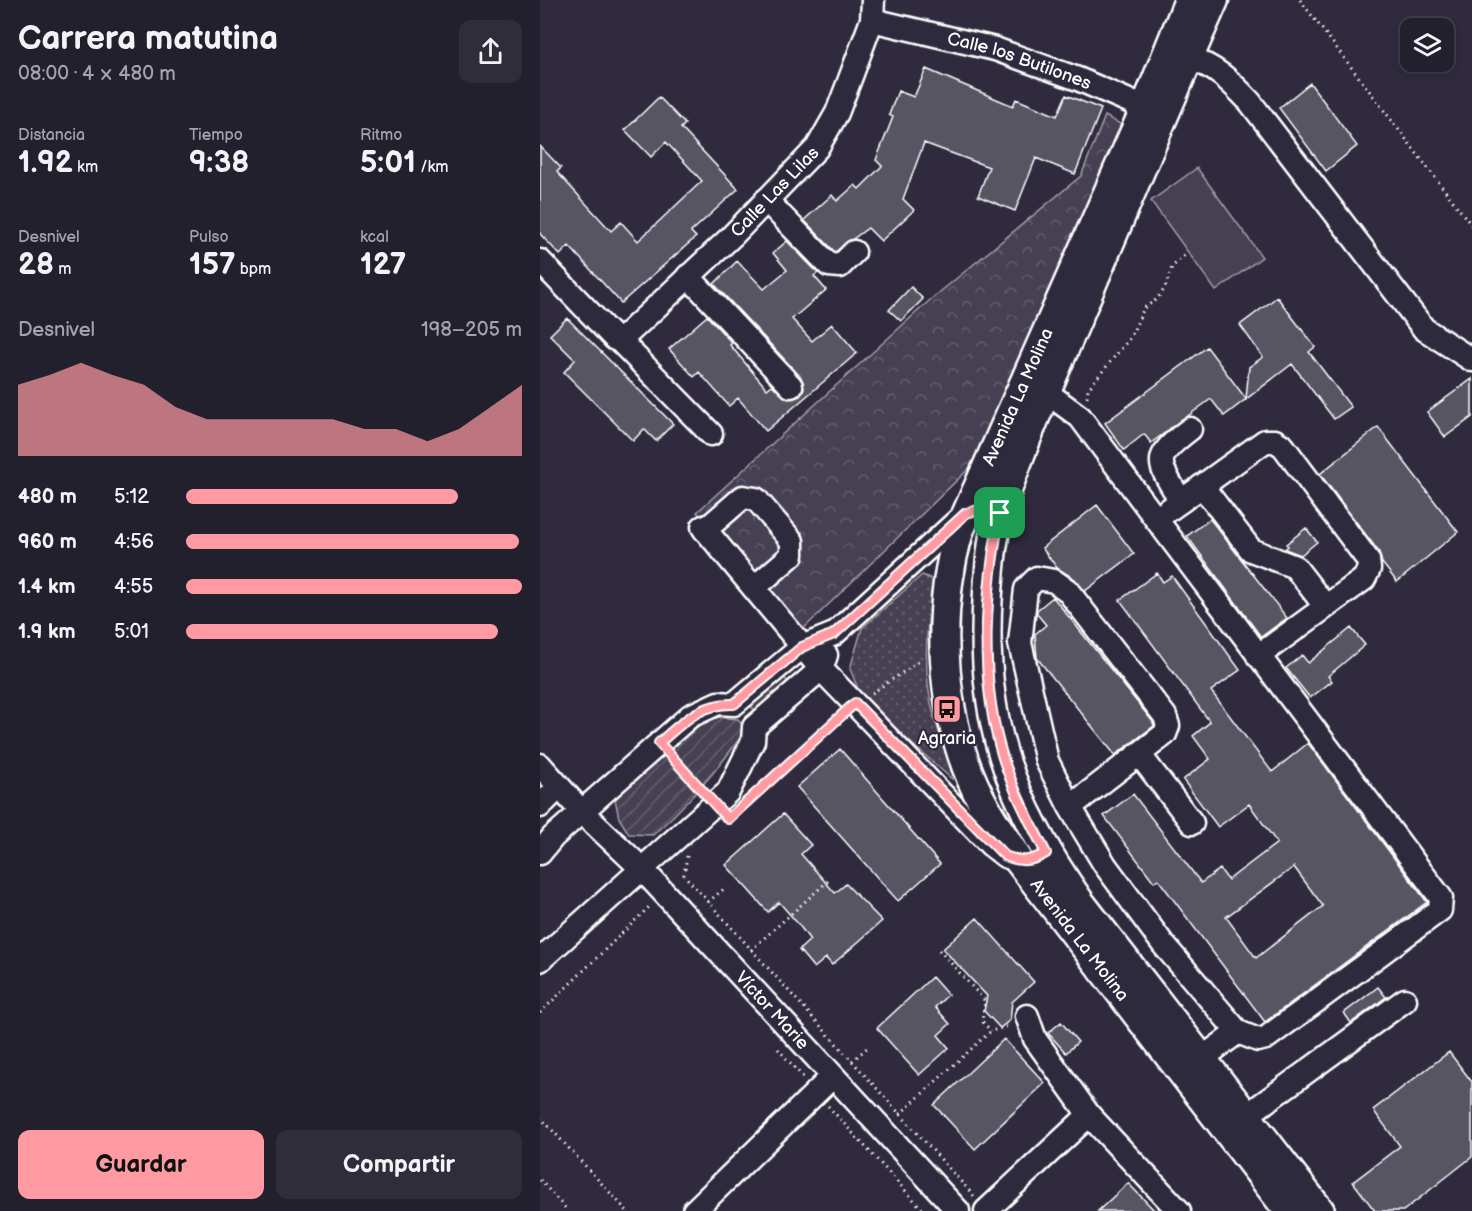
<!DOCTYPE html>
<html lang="es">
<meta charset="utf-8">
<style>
:root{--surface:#23202e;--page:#2f2d3a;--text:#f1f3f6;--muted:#a3a3aa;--line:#403e4a;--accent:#ff9aa2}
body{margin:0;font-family:"Balsamiq Sans",sans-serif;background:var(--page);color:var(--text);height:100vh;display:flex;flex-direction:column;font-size:22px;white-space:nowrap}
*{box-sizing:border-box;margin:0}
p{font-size:20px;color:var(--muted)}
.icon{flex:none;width:33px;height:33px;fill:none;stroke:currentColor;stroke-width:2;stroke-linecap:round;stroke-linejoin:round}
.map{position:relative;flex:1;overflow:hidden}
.details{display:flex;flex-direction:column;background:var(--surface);width:540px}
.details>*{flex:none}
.tools{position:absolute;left:860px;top:18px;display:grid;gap:12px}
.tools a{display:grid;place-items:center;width:54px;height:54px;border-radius:12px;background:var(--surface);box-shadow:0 3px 9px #0003,0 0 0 2px var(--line);font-size:30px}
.pin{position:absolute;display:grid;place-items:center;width:51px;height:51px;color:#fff;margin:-26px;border-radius:12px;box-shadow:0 3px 9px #0006}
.round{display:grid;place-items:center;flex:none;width:63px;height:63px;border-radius:12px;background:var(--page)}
.headline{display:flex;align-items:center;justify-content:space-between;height:102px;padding:0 18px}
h1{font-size:33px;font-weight:700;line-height:45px}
.figures{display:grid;grid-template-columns:repeat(3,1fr);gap:9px;height:102px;padding:6px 18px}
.figures div{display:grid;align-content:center}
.figures b{font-size:30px;font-weight:700}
.figures small{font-size:16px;font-weight:400}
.figures p{font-size:16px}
.chart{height:168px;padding:12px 18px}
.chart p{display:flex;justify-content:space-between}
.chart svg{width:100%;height:108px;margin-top:6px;fill:var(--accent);opacity:.7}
.action{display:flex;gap:12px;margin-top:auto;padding:12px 18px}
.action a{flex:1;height:69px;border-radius:12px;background:var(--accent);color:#111;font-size:24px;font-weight:700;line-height:69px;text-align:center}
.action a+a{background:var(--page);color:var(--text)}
ul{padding:0 18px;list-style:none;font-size:20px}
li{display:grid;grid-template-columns:96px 72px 1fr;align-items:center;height:45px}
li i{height:15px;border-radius:8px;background:var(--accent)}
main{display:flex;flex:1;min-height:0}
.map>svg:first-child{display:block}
.grass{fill:url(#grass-dots);stroke:#a2a0a8;stroke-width:1.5}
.forest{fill:url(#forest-crowns);stroke:#a2a0a8;stroke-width:1.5}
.garden{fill:url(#garden-furrows);stroke:#a2a0a8;stroke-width:1.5}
.pitch{fill:#464152;stroke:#a2a0a8;stroke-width:1.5}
.building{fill:#595564;stroke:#fff;stroke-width:1.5;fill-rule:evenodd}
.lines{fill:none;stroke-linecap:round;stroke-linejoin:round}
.minor-casing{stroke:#fff;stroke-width:27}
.major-casing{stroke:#fff;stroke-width:33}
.path{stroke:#fff;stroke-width:3;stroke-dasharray:1.5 4.5;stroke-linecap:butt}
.minor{stroke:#2f2a3d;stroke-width:22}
.major{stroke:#2f2a3d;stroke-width:28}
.route-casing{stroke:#fff;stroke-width:12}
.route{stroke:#ff9aa2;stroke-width:8}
.labels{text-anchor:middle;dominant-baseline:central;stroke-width:4.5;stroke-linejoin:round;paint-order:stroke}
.street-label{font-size:18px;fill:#fff;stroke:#2f2a3d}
.poi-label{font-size:18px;fill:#fff;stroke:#2f2a3d}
</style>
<main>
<section class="details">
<div class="headline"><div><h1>Carrera matutina</h1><p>08:00 · 4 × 480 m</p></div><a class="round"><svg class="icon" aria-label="share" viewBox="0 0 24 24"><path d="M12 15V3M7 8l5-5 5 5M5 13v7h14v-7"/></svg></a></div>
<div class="figures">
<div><p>Distancia</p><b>1.92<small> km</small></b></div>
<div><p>Tiempo</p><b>9:38</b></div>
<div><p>Ritmo</p><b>5:01<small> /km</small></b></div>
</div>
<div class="figures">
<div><p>Desnivel</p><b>28<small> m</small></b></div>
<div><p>Pulso</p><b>157<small> bpm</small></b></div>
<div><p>kcal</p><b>127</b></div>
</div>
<div class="chart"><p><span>Desnivel</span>198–205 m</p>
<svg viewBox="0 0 160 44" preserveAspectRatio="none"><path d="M0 44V15L10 11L20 6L30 11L40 15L50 24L60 29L70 29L80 29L90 29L100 29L110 33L120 33L130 38L140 33L150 24L160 15V44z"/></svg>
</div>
<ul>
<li><b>480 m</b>5:12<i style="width:81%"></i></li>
<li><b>960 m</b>4:56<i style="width:99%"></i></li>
<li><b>1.4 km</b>4:55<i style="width:100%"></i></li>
<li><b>1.9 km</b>5:01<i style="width:93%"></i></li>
</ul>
<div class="action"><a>Guardar</a><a>Compartir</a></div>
</section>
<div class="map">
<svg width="932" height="1211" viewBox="0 0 932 1211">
<defs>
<pattern id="grass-dots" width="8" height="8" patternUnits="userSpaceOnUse" patternTransform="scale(1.5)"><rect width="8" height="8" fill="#464152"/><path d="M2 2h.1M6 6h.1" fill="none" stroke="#625e6c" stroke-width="1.8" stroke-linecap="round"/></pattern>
<pattern id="forest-crowns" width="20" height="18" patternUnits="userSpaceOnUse" patternTransform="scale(1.5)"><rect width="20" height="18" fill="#464152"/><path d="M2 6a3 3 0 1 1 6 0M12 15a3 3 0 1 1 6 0" fill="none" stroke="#625e6c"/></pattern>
<pattern id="garden-furrows" width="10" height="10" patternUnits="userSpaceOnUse" patternTransform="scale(1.5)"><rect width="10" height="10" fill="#464152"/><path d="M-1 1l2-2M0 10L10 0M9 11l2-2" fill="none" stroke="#625e6c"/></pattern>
</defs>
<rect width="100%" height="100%" fill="#2f2a3d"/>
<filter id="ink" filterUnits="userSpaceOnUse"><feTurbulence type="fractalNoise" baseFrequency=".0167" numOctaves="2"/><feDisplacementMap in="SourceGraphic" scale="12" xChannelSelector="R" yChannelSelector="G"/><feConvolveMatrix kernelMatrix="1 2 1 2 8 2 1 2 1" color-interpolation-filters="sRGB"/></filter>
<g filter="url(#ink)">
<path class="grass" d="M382 575 394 580C386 623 382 673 394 716 399 735 408 754 415 773L412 779 323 701 310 669 322 628Z"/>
<path class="forest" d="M565 116 584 126 443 455 257 635 157 512 389 301 541 176Z"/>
<path class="garden" d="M241 674 249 683 222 709 215 711 211 706 215 697Z
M177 717 198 719 205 730C179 770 148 803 113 835L89 834 79 818 75 799 160 724Z"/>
<path class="pitch" d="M657 168 722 257 676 291 611 201Z"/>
<path class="building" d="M386 69 473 106 476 99 517 116 526 95 561 109 535 174 496 158 475 211 438 196 449 167 384 143 363 199 374 210 341 241 328 228 295 252 264 220 292 195 297 201 315 185 319 189 342 166 336 160 353 117 349 115 358 91 374 97Z
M770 83 817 146 786 171 739 108Z
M119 97 145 124 141 128 198 189 151 232 156 237 81 303 29 246 20 255 0 234V146L21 168 17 172 71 231 81 222 98 241 162 181 126 142 111 157 85 130Z
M247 241 278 273 274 276 286 290 252 319 272 341 292 324 317 353 226 431 198 398 189 406 159 372 154 377 129 349 167 316 192 343 190 345 227 389 232 385 248 399 260 396 264 389 261 377 174 284 197 261 224 289 247 270 233 253Z
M371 287 383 299 361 321 349 310Z
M737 297 775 347 769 352 811 407 794 419 752 364 684 416 671 399 611 443 604 434 584 450 565 423 667 347 706 399 709 367 723 357 700 325Z
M27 318 133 424 116 441 104 429 93 441 24 372 35 360 10 335Z
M932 379V417L905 437 887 412Z
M838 427 918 532 857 582 842 563 839 552 780 474Z
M557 505 594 554 545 591 535 579 517 568 502 548Z
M670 519 747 618 721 637 647 536Z
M766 528 777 542 761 555 745 549 748 546 746 544Z
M617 573 623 582 632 576 700 670 671 691 732 772 768 743 887 902 725 1022 618 879 614 882 564 816 593 794 661 883 680 869 688 880 737 843 709 804 678 827 643 780 670 759 653 736 670 722 580 600ZM754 867 783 906 716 958 686 917Z
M513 597 613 722 614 726 575 755 497 658 495 634 506 625 497 614V610Z
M811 628 825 645 788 676 792 681 770 698 746 668 762 655 768 663Z
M300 749 400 864 358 901 257 787Z
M243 814 271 845 261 854 295 893 306 884 342 921 292 965 286 958 274 968 259 950 270 940 259 925 239 902 228 912 186 865Z
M437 918 494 982 472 1002 470 1020 460 1028 444 1011 447 996 403 949Z
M392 977 408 995 395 1007 410 1024 398 1035 409 1048 379 1075 337 1028Z
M838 987 846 997 811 1023 804 1013Z
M521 1022 538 1042 526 1053 508 1033Z
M464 1039 505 1083 435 1149 394 1105Z
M909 1052 932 1082V1157L863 1211H835L813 1182 860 1146 833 1110Z
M588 1183 615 1211H558Z"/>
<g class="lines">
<g class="minor-casing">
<g id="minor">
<path id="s1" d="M332 20 455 49 538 79 621 115"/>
<path d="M648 58C676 66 691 82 710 102L884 329 932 360"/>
<path d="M226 200 289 265 300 266 314 252"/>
<path id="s2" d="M0 261 75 339 83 338 192 236 277 148 297 113 310 79 332 20 333 0"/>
<path d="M148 276 251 386"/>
<path d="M79 340 171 434"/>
<path d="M506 392 540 417 616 519"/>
<path d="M662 486 711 550 755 567 785 606"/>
<path d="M641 501C617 461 611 459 650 429"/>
<path d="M163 527 281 669 451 845 465 856 477 860"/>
<path d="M165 530 203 497 216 499 252 541V555L214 588"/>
<path d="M599 754 652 823"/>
<path id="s3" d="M0 765 42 812 102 869 418 1211"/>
<path d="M0 806 19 787"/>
<path d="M530 807 625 734 628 726 625 716 527 590 514 581 497 578 486 589 480 643 507 761 530 807 565 865 623 944 698 1032 661 1059"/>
<path d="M0 853 13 837 150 716 178 703 194 704 262 647 294 634 425 514"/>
<path d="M0 960 188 792 213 741 214 727 281 669 286 655"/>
<path d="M487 1016 495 1039 549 1115 639 1211"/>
<path d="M698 1032 718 1040 726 1038 900 910 901 898 616 519 725 441H735L743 446 828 560 829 569 824 579 718 656"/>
<path d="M706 1116 865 1000"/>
<path d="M154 1211 292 1077"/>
<path d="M446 1211 549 1115"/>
</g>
</g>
<g class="major-casing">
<g id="major">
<path id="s4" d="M649 0 605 109 419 531C394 618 400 726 445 807 455 825 468 843 479 861L749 1211"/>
<path d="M674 0C628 104 584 208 540 312 512 378 482 443 460 511 452 536 450 566 448 592 439 718 468 799 539 901L780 1211"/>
</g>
</g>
<path class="path" d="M760 0 932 226
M547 397 548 389 590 338 604 308 617 299 625 288 632 267 647 253
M332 693 381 660
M132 758 162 791
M208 801 300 717
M147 856 144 875 434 1196
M168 902 185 888
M211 950 288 881
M399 950 445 1001 442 1021 451 1031
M0 1013 111 905
M238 1049 263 1077
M312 1061 328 1047
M288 1106 384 1211
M360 1114 451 1031 469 1026
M0 1117 87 1211
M0 1180 28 1211"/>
<use href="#minor" class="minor"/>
<use href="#major" class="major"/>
</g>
</g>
<g class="lines" filter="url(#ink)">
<g class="route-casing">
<path id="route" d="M442 509 460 513C446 589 439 668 459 744 469 783 488 818 506 853 491 862 481 862 465 856L315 703 188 819 119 743C143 722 160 703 194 704L262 647 294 634 426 513Z"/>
</g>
<use href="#route" class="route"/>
</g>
<defs>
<g id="bus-square" transform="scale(1.5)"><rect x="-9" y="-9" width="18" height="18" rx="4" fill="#ff9aa2" stroke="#2f2a3d"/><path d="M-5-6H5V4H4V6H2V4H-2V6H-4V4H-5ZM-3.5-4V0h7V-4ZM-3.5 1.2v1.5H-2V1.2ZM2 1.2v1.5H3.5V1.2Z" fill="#111"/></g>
</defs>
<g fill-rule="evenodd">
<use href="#bus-square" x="407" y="709"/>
</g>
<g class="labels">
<g class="street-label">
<text stroke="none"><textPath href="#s1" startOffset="153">Calle los Butilones</textPath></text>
<text stroke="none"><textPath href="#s2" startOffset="327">Calle Las Lilas</textPath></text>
<text transform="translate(478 397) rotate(-66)">Avenida La Molina</text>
<text stroke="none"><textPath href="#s4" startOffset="1026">Avenida La Molina</textPath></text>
<text stroke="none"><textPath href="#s3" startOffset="338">Víctor Marie</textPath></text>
</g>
<g class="poi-label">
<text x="407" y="738">Agraria</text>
</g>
</g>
</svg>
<div class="tools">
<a><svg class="icon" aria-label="layers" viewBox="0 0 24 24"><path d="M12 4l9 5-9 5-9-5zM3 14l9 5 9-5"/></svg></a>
</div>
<div class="pin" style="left:460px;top:513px;background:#1e9e55"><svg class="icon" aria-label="arrive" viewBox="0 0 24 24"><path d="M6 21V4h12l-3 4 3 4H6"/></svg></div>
</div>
</main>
